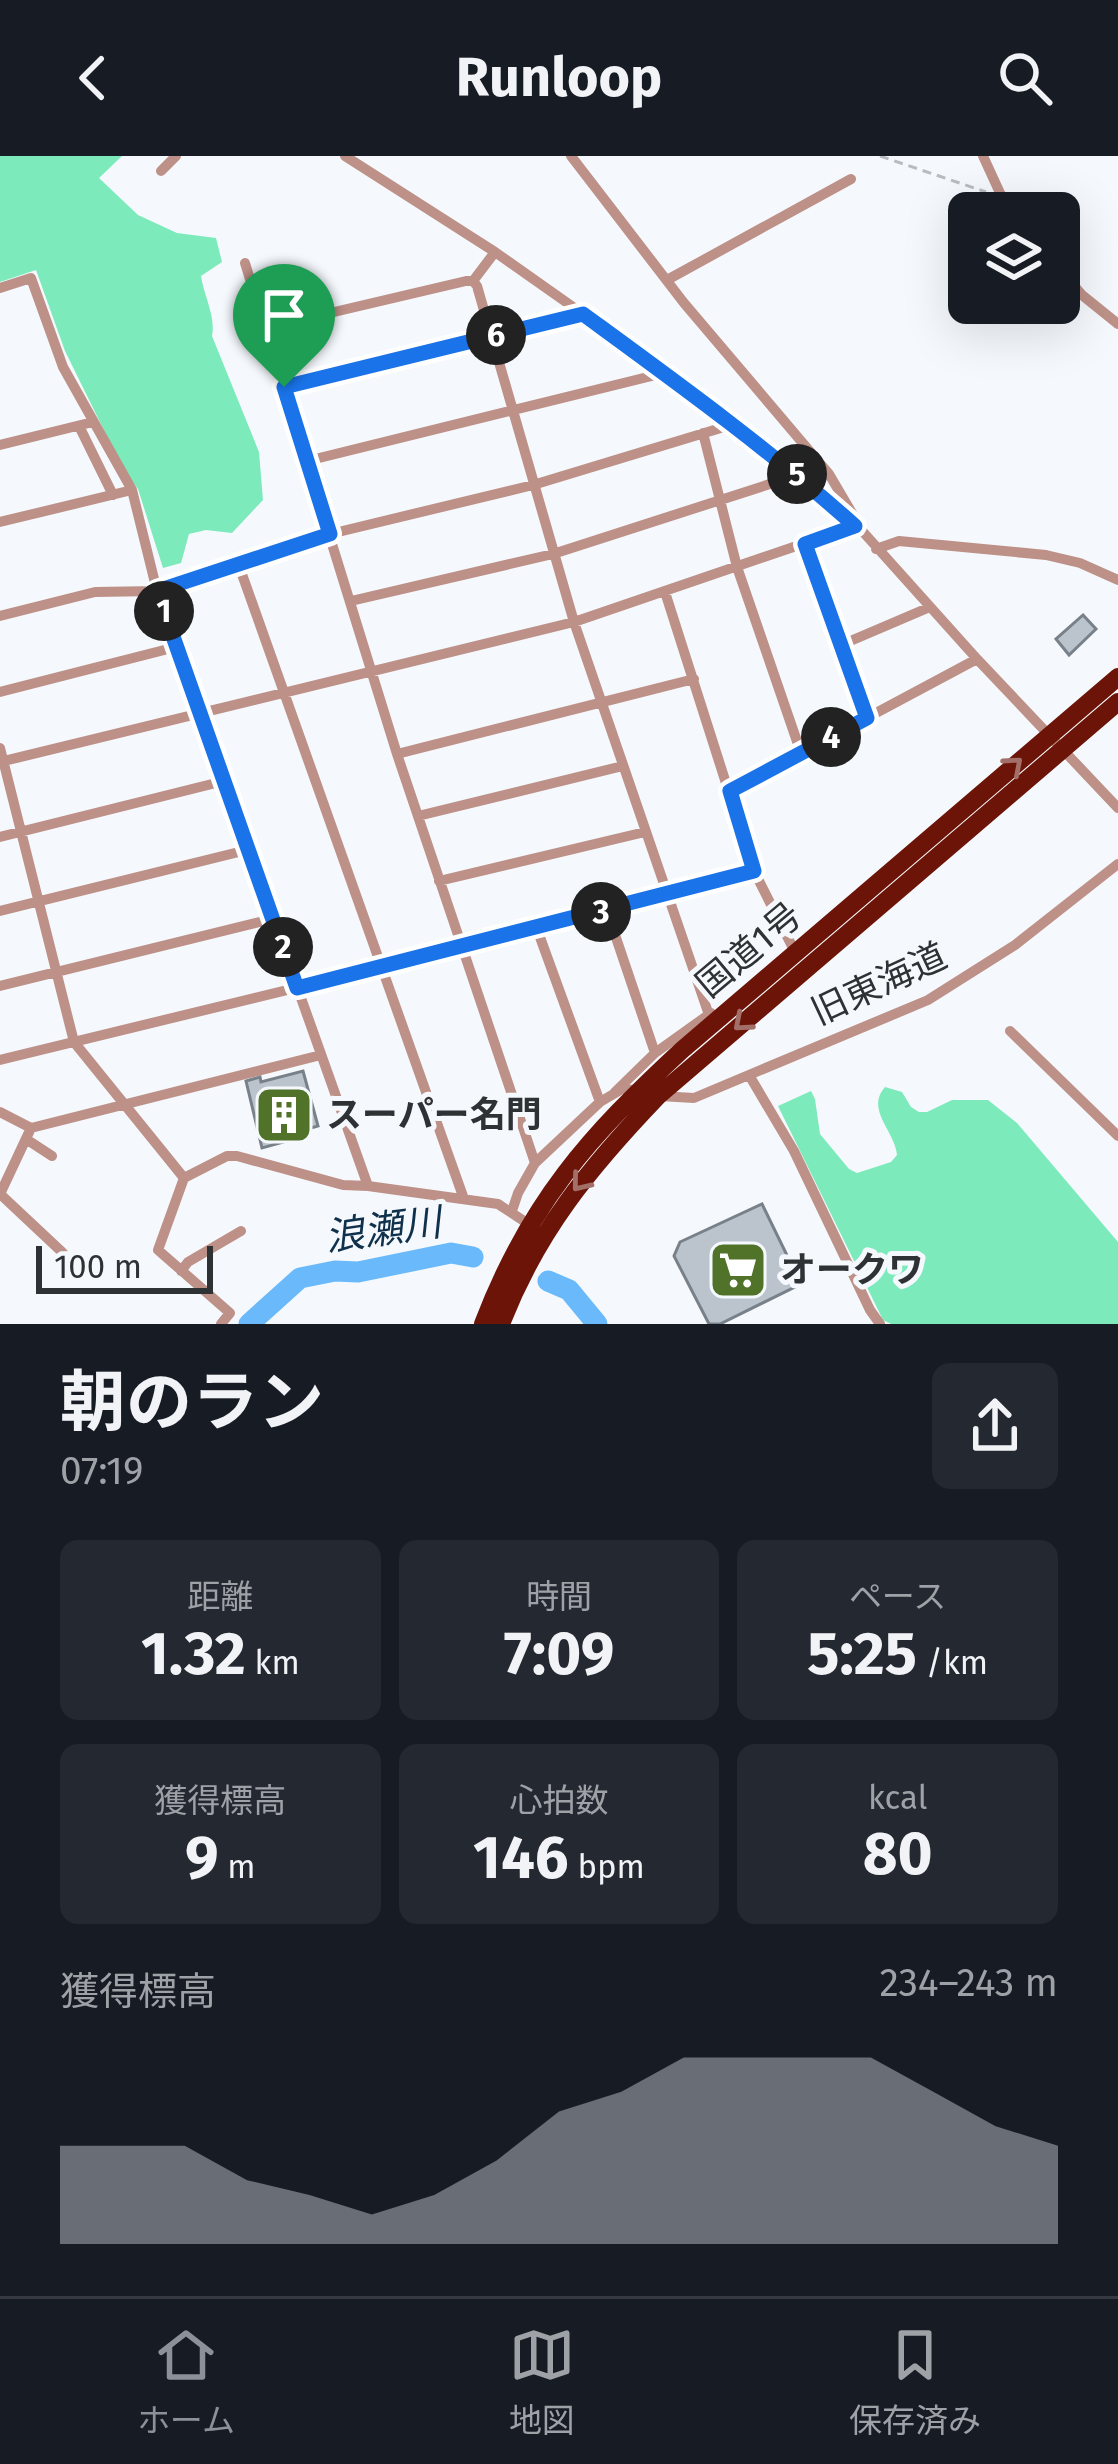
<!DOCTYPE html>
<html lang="ja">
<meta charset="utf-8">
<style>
:root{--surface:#171b24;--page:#242831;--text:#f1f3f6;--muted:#9ea1a6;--line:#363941;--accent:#8c9099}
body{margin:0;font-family:"Fira Sans","Noto Sans JP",sans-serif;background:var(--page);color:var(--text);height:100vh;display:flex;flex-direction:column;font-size:45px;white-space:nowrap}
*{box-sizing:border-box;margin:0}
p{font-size:39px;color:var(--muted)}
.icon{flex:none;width:66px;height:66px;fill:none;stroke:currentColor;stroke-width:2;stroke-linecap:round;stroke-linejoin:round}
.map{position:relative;height:1168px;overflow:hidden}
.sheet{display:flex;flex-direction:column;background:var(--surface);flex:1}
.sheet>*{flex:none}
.buttons{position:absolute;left:948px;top:36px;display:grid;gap:24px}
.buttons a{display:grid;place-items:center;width:132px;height:132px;border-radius:18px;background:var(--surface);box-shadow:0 12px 48px #0002;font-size:60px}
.scale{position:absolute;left:36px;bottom:30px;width:177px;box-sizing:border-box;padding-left:12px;border:6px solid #2e3235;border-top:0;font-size:33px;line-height:42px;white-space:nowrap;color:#2e3235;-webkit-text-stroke:9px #f5f9fd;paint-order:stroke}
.pin{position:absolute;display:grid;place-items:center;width:102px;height:102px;color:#fff;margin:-123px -51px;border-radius:50% 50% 50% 0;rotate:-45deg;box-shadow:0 0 12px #0007}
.pin .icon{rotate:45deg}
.km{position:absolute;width:60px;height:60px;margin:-30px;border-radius:50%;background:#222;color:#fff;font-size:33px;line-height:60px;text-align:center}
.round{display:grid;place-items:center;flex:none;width:126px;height:126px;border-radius:18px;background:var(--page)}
.head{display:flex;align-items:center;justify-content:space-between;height:204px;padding:0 60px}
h1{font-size:66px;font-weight:700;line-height:90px}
.stats{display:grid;grid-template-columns:repeat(3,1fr);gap:18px;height:204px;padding:12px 60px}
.stats div{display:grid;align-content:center;border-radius:18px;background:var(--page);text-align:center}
.stats b{font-size:60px;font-weight:700}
.stats small{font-size:33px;font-weight:400}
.stats p{font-size:33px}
.chart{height:336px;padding:24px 60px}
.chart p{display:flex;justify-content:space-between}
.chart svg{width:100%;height:216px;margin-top:12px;fill:var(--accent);opacity:.7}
header{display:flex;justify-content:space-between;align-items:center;height:156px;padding:0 60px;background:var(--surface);font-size:54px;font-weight:700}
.menu{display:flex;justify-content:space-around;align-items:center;height:168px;border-top:3px solid var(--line);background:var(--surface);font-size:33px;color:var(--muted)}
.menu a{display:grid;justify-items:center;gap:6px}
.menu .on{color:var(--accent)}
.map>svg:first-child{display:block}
.green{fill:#7deabc}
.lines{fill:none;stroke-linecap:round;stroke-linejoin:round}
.river{stroke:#6ab9fb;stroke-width:21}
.building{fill:#bbc4cd;stroke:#788189;stroke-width:3}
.path{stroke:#b8bcc0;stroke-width:3;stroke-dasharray:9 6;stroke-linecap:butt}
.street{stroke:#bd9188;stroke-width:10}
.highway{stroke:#6c1407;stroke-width:18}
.oneway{stroke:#a37069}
.route-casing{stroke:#fff;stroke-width:24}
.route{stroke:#1a73e8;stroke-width:15}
.labels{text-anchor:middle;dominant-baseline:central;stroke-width:10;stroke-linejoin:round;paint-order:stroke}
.street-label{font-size:36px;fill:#2e3235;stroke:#f5f9fd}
.poi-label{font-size:36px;font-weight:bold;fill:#2e3235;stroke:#f5f9fd;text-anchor:start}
.water-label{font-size:39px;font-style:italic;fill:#10314c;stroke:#f5f9fd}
</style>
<header><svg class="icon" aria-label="back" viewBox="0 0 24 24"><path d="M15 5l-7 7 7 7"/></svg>Runloop<svg class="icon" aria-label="search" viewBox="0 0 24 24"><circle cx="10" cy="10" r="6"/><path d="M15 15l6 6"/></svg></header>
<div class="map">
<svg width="1118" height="1168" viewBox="0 0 1118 1168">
<rect width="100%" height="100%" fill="#f5f9fd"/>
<path class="green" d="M0 0H122L99 22 138 59 177 77 216 82 222 106 201 120C204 140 216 161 212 180L259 296 263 344 232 377 206 374 189 378 181 407 163 412 138 333 124 315 65 195 36 114 0 126Z
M885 931 902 936 911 951 919 956H927L952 944H988L1017 967 1118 1086V1168H891L883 1164 778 950 811 935 815 943 820 978 849 1013 857 1017 891 1006 897 999C895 975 865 954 885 931Z"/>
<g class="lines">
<path class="river" d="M548 1125 569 1134 597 1168
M249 1168 300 1122 335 1115 358 1116 451 1097 473 1101"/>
</g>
<path class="building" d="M1083 459 1096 473 1069 499 1056 483Z
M303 915 318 970 290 978 291 984 262 992 246 925 260 921 261 926Z
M762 1048 801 1128 720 1168H709L674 1100 680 1086Z"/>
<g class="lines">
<path class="path" d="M880 0 986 36"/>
<path class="street" d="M345 0 495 96 583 158 734 268 798 319 864 377 977 503 1118 652
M571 0 684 147 829 318 859 369
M983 0 1000 37 1014 57
M161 15 176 0
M245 107 397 598 535 1007 518 1037 512 1055
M1059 112 1082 139 1118 168
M667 124 851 23
M473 125 495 96
M0 132 31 122 63 211 132 334 157 435 176 491 368 1030
M266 172 466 125H473L477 130 574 466 709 859
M284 231 583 158
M79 270 113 339
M703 277 737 411 801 597
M0 289 93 266
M307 305 664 217
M0 366 132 334
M805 388 867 562
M876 393 899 385 1046 399 1080 407 1118 424
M238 407 464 1043
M665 436 754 715 796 798
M351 445 553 398 798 319
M0 460 95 436 157 435 330 378 533 329 734 268
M841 489 930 451
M0 536 176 491
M0 592 74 886 184 1022
M397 598 694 523
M0 606 574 466 855 370
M730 635 977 503
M418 660 623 610
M0 681 224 625
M439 725 645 676
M0 755 247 694
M607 755 655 897
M537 773 600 946
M0 830 272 763
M1010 875 1118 980
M0 904 537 773 754 715
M749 919 794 995 870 1154 880 1168
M615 936 655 897 711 857
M659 940 694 942 928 844 1015 789 1118 708
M0 956 31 972
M26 983 52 1000
M535 1007 600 946 622 933 642 934
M0 1038 31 972 321 899
M0 1038 63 1097
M181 1115 188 1106 241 1075
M221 1168 230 1157 158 1094 184 1022 227 1000H237L343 1029 368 1030 498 1048 533 1071"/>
<path class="highway" d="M483 1168C529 1047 589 980 682 894L1118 521
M501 1168C537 1075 590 1011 658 940L1118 546"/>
</g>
<defs><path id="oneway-chevron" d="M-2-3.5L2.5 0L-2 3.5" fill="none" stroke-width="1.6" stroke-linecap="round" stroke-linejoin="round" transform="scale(3)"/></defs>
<g class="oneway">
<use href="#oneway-chevron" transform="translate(1014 609) rotate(-41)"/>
<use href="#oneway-chevron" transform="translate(742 867) rotate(139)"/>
<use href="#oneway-chevron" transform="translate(580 1027) rotate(129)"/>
</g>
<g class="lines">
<g class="route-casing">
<path id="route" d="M583 158C676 226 769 293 855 370L805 388 867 562 730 635 754 715 297 832 157 435 330 378 284 231Z"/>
</g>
<use href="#route" class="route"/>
</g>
<defs>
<g id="building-square" transform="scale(3)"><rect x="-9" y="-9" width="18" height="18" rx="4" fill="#517229" stroke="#f5f9fd"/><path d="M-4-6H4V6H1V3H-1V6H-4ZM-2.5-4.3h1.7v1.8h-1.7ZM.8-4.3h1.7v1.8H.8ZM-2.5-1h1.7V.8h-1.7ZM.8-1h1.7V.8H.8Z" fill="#fff"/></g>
<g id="supermarket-square" transform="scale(3)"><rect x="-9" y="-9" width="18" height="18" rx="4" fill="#517229" stroke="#f5f9fd"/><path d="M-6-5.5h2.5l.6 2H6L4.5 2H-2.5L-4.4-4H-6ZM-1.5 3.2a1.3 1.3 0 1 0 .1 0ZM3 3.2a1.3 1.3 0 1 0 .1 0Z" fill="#fff"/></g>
</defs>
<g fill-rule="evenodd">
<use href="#building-square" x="284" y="959"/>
<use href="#supermarket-square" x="738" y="1114"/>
</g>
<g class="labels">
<g class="street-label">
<text transform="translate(749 794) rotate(-40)">国道1号</text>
<text transform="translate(879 828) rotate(-25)">旧東海道</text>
</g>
<g class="poi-label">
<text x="326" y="959">スーパー名門</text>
<text x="780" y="1114">オークワ</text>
</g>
<g class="water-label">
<text transform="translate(383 1074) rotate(-8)">浪瀬川</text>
</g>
</g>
</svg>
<div class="buttons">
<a><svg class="icon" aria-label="layers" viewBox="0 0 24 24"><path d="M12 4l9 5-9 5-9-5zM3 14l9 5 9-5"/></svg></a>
</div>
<div class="scale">100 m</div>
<div class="pin" style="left:284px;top:231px;background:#1e9e55"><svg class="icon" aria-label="arrive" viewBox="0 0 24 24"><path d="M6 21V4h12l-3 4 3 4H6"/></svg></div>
<b class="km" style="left:164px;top:455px">1</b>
<b class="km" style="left:283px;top:791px">2</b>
<b class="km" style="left:601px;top:756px">3</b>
<b class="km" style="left:831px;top:581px">4</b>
<b class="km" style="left:797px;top:318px">5</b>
<b class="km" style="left:496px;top:179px">6</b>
</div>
<section class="sheet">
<div class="head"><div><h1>朝のラン</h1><p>07:19</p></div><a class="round"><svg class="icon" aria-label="share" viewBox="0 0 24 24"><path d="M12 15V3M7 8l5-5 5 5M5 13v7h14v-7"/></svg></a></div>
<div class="stats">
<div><p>距離</p><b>1.32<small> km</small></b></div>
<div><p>時間</p><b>7:09</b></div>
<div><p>ペース</p><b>5:25<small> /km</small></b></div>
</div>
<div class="stats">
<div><p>獲得標高</p><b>9<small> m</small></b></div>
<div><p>心拍数</p><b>146<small> bpm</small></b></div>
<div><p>kcal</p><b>80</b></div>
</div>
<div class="chart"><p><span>獲得標高</span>234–243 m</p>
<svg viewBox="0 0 160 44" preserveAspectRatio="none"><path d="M0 44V24L10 24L20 24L30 31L40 34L50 38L60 34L70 27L80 17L90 13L100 6L110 6L120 6L130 6L140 13L150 20L160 24V44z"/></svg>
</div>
</section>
<nav class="menu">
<a class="on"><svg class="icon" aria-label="home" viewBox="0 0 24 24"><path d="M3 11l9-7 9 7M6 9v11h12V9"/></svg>ホーム</a>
<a><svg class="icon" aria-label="map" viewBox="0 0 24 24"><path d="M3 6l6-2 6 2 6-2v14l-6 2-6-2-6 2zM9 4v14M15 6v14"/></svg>地図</a>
<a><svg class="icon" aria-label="saved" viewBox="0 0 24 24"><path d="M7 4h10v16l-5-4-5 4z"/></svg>保存済み</a>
</nav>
